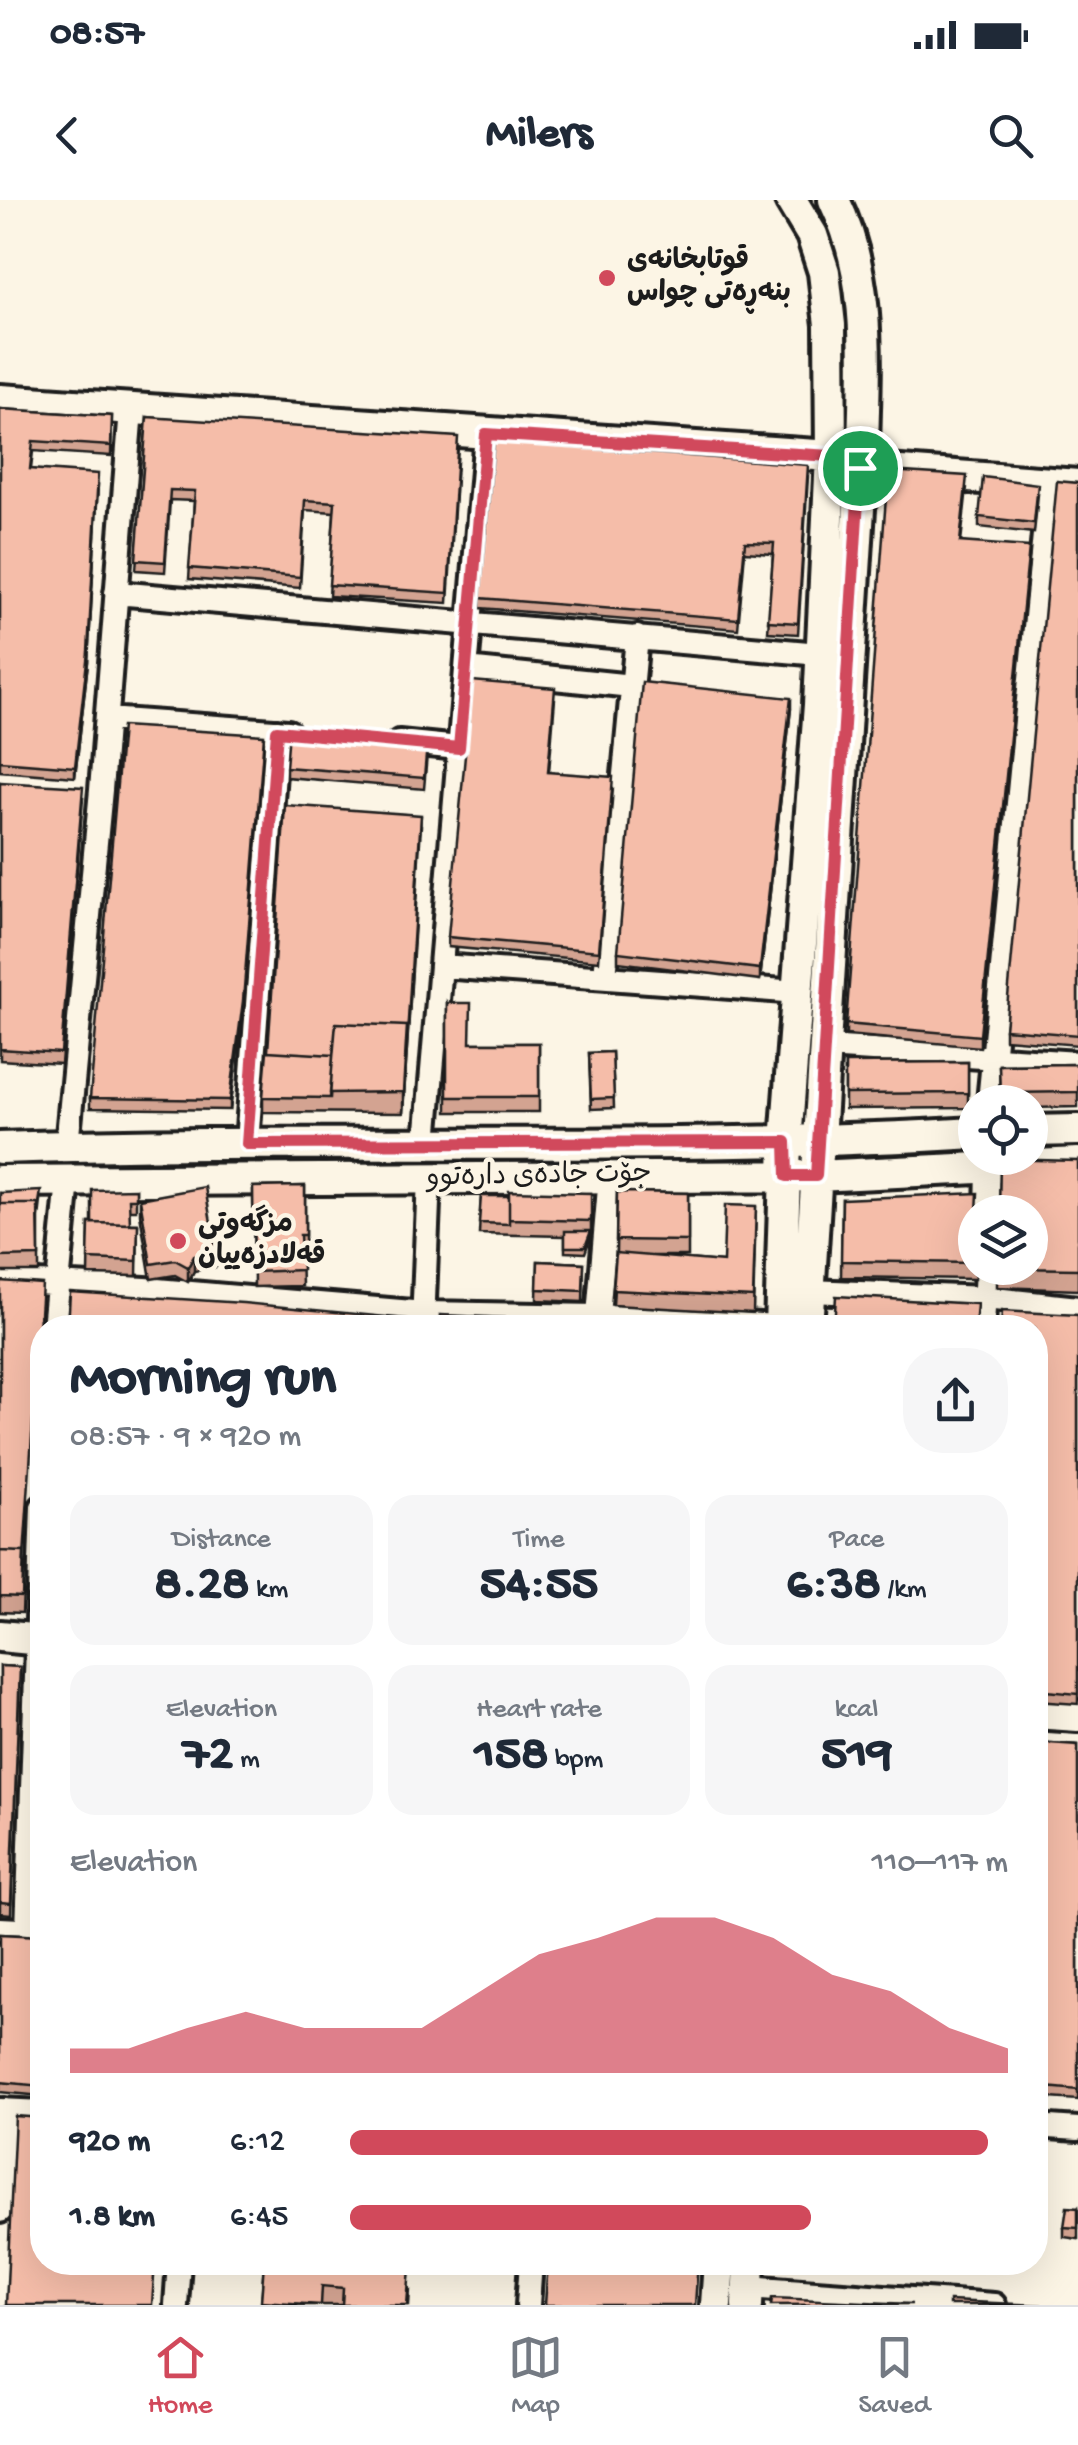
<!DOCTYPE html>
<meta charset="utf-8">
<style>
:root{--surface:#fff;--page:#f6f6f7;--text:#1f2937;--muted:#747a83;--line:#e0e1e3;--accent:#d1495b}
body{margin:0;font-family:"Gochi Hand","Playpen Sans Arabic",sans-serif;background:var(--page);color:var(--text);height:100vh;display:flex;flex-direction:column;font-size:38px;white-space:nowrap}
*{box-sizing:border-box;margin:0}
p{font-size:32px;color:var(--muted)}
.icon{flex:none;width:55px;height:55px;fill:none;stroke:currentColor;stroke-width:2;stroke-linecap:round;stroke-linejoin:round}
.map{position:relative;flex:1;overflow:hidden}
.details{position:absolute;left:30px;top:1115px;width:1018px;height:960px;display:flex;flex-direction:column;background:var(--surface);border-radius:40px;box-shadow:0 10px 40px #0002}
.details>*{flex:none}
.tools{position:absolute;left:958px;top:885px;display:grid;gap:20px}
.tools a{display:grid;place-items:center;width:90px;height:90px;border-radius:50%;background:var(--surface);box-shadow:0 10px 40px #0002;font-size:50px}
.pin{position:absolute;display:grid;place-items:center;width:85px;height:85px;color:#fff;margin:-42px;border:5px solid #fff;border-radius:50%;box-shadow:0 2px 10px #0007}
.round{display:grid;place-items:center;flex:none;width:105px;height:105px;border-radius:40px;background:var(--page)}
.summary{display:flex;align-items:center;justify-content:space-between;height:170px;padding:0 40px}
h1{font-size:55px;font-weight:700;line-height:75px}
.stats{display:grid;grid-template-columns:repeat(3,1fr);gap:15px;height:170px;padding:10px 40px}
.stats div{display:grid;align-content:center;border-radius:25px;background:var(--page);text-align:center}
.stats b{font-size:50px;font-weight:700}
.stats small{font-size:28px;font-weight:400}
.stats p{font-size:28px}
.chart{height:280px;padding:20px 40px}
.chart p{display:flex;justify-content:space-between}
.chart svg{width:100%;height:180px;margin-top:10px;fill:var(--accent);opacity:.7}
ul{padding:0 40px;list-style:none;font-size:32px}
li{display:grid;grid-template-columns:160px 120px 1fr;align-items:center;height:75px}
li i{height:25px;border-radius:12px;background:var(--accent)}
.status{display:flex;justify-content:space-between;align-items:center;height:70px;padding:0 50px;background:var(--surface);direction:ltr}
.status svg{height:28px;fill:currentColor}
header{display:flex;justify-content:space-between;align-items:center;height:130px;padding:0 40px;background:var(--surface);font-size:45px;font-weight:700}
.tab-bar{display:flex;justify-content:space-around;align-items:center;height:140px;border-top:2px solid var(--line);background:var(--surface);font-size:28px;color:var(--muted)}
.tab-bar a{display:grid;justify-items:center;gap:5px}
.tab-bar .on{color:var(--accent)}
.map>svg:first-child{display:block}
.lines{fill:none;stroke-linecap:round;stroke-linejoin:round}
.street-casing{stroke:#1c1c1c;stroke-width:30}
.secondary-casing{stroke:#1c1c1c;stroke-width:38}
.street{stroke:#fcf5e5;stroke-width:22}
.secondary{stroke:#fcf5e5;stroke-width:30}
.wall{fill:#d3a391;stroke:#1c1c1c;stroke-width:2.5}
.shaded-wall{fill:#ac8476;stroke:#1c1c1c;stroke-width:2.5}
.building{fill:#f5bda9;stroke:#1c1c1c;stroke-width:2.5}
.route-casing{stroke:#fff;stroke-width:20}
.route{stroke:#d1495b;stroke-width:12}
.poi-dot{fill:#d1495b;stroke:#fcf5e5;stroke-width:4}
.labels{text-anchor:middle;dominant-baseline:central;stroke-width:9;stroke-linejoin:round;paint-order:stroke}
.poi-label{font-size:28px;font-weight:bold;fill:#1c1c1c;stroke:#fcf5e5;text-anchor:start}
.street-label{font-size:28px;fill:#1c1c1c;stroke:#fcf5e5}
</style>
<div class="status"><b>08:57</b><svg viewBox="0 0 49 12"><path d="M0 12V9h3v3zM5 12V6h3v6zM10 12V3h3v9zM15 12V0h3v12zM26 1h20v11H26zM47 4h2v5h-2z"/></svg></div>
<header><svg class="icon" aria-label="back" viewBox="0 0 24 24"><path d="M15 5l-7 7 7 7"/></svg>Milers<svg class="icon" aria-label="search" viewBox="0 0 24 24"><circle cx="10" cy="10" r="6"/><path d="M15 15l6 6"/></svg></header>
<div class="map">
<svg width="1078" height="2105" viewBox="0 0 1078 2105">
<rect width="100%" height="100%" fill="#fcf5e5"/>
<filter id="ink" filterUnits="userSpaceOnUse"><feTurbulence type="fractalNoise" baseFrequency=".01" numOctaves="2"/><feDisplacementMap in="SourceGraphic" scale="20" xChannelSelector="R" yChannelSelector="G"/><feConvolveMatrix kernelMatrix="1 2 1 2 8 2 1 2 1" color-interpolation-filters="sRGB"/></filter>
<g filter="url(#ink)">
<g class="lines">
<g class="street-casing">
<path id="street" d="M116 393 820 454
M466 469 632 486
M107 519 288 532
M399 542 459 548
M441 766 798 792
M605 776 637 437
M825 847 1078 863
M989 902 1049 283
M426 942 486 235
M247 943 277 531
M67 946 101 590 131 209
M987 1012 988 969
M0 1081 145 1089 424 1113 597 1116 780 1126
M809 1091 985 1098 1078 1108
M423 1124 429 978
M597 1127 610 976
M54 1128 68 980
M983 1128 986 1068
M0 1729 39 1731
M27 1730 42 1307
M0 1910 42 1912
M1035 1926 1078 1929
M0 2011 5 1910
M748 2087 994 2105
M176 2105 179 2062
M528 2105 531 2062"/>
</g>
<g class="secondary-casing">
<path id="secondary" d="M0 200 831 256 873 270 1078 285
M1030 931 1078 930
M0 948C325 937 651 953 975 933
M0 981 816 976 1078 963
M780 1128 786 942 819 505 831 256 830 125 824 72 812 35 791 0
M807 1128 863 246C865 162 872 78 834 0
M0 1436 42 1440
M1035 1513 1078 1516
M716 2105 719 2062
M747 2105 749 2062"/>
</g>
<use href="#street" class="street"/>
<use href="#secondary" class="secondary"/>
</g>
<path class="wall" d="M0 209 112 216 111 256 33 251 31 269 98 284 88 462 75 577 0 571Z
M147 217 458 247 448 403 329 396 334 312 305 310 300 388 189 379 194 301 170 300 165 372 136 370Z
M808 276 798 434 768 432 773 354 745 352 738 429 480 408V398Z
M1078 283V845L1005 839V829Z
M967 287 961 342 1029 357 980 847 846 835V824Z
M1038 294 1034 333 979 327V317Z
M555 499 549 572 613 588 599 761 448 747V737Z
M791 508 760 780 618 762V752Z
M264 546 243 812 230 910 90 908V898Z
M427 554 424 589 286 577V567Z
M0 582 83 598 61 864 0 860Z
M421 615 403 913 263 912V897Z
M447 803 470 843H539V912H447Z
M612 852 614 908 591 909 589 853Z
M968 862V908L845 909V863Z
M1078 864V907L1030 908V902H1000L999 865Z
M1078 961V1090L997 1087V1068Z
M305 986V1050H301L302 1086 254 1087 253 987Z
M136 989V1010H129L130 1024H138L137 1076 88 1075 89 1023H92Z
M617 992 688 993V1056H652L723 1062 756 1006 753 1113 613 1105 616 1053Z
M0 993 41 1001 39 1018V1072H0Z
M591 993V1036L585 1053 565 1052V1036L479 1034 481 996H509Z
M140 999 216 1052V1067L194 1071 188 1082 175 1075 151 1079 140 1014Z
M842 999 975 1012V1079L841 1077Z
M538 1061 584 1063 583 1102 537 1100Z
M0 1081 24 1367 22 1413 0 1412Z
M1078 1115V1504L1035 1501V1128Z
M0 1466 20 1467 11 1714 0 1713Z
M1035 1542 1078 1545V1900L1035 1897Z
M0 1734 42 1736V1896L0 1892Z
M1078 2008V2039L1064 2037V2027Z
M264 2062 371 2066V2062H470V2068L396 2064V2067L410 2089 409 2105H261Z
M924 2062H974V2066Z"/>
<path class="shaded-wall" d="M98 284 88 462 75 577V567Z
M1029 347V357L980 847V836Z
M791 498V508L760 780V769Z
M264 535 243 812 230 910V900Z
M421 625 403 913V892Z
M194 1056V1071L188 1082V1067Z"/>
<path class="building" d="M0 209 112 216 111 246 33 241 30 269 98 274 88 452 75 567 0 561Z
M147 217 458 237 448 393 329 385 335 302 305 300 300 377 189 368 195 291 170 290 165 362 136 360Z
M494 241 808 265 798 423 768 421 774 343 745 342 738 419 480 398Z
M888 271 967 276 960 342 1029 347 980 836 846 824Z
M983 277 1038 284 1034 323 979 317Z
M1057 281 1078 283V835L1005 829Z
M472 481 555 488 548 572 613 577 599 751 448 737Z
M642 482 791 498 760 769 618 752Z
M122 526 264 535 243 801 230 900 90 898Z
M289 532 427 544 424 578 286 567Z
M0 582 83 587 61 853 0 849Z
M285 605 421 615 407 836V826L336 823 333 855 268 851Z
M447 803H471L470 843H539V897H447Z
M336 823 407 826 403 892 330 893Z
M267 851 333 855 330 898 263 897Z
M612 852 614 898 591 899 589 853Z
M968 862V893L845 894V863Z
M1078 864V892L1000 893 999 865Z
M1000 959 1078 961V1069L1009 1068H1030V1012H999Z
M305 986V1035H300L302 1070 254 1072 253 987Z
M205 987 216 1052 194 1056 188 1067 175 1060 151 1064 140 999Z
M136 989V999H129L130 1024 92 1023V990Z
M41 991 38 1009V1004H0V993Z
M509 991 591 993V1021L509 1019Z
M617 992 688 993V1041L616 1040Z
M978 993 977 1012H975V1063L841 1061 842 999Z
M481 996H509V1024L479 1023Z
M0 1004H38L39 1056 0 1057Z
M725 1005 756 1006 753 1097 613 1090 616 1053 723 1062Z
M89 1023 138 1024 137 1061 88 1059Z
M565 1031H591L585 1047H565Z
M538 1061 584 1063 583 1091 537 1089Z
M0 1081 42 1084 24 1357V1352L0 1351Z
M70 1092 243 1103 408 1119 407 1128H68Z
M836 1096 977 1104 975 1128H834Z
M1002 1111 1078 1115V1494L1035 1490V1128H1001Z
M440 1115 576 1121V1128H439Z
M614 1124 668 1128H614Z
M0 1351 24 1352 22 1397 0 1396Z
M0 1466 20 1467 11 1703 0 1702Z
M1035 1542 1078 1545V1890L1035 1886Z
M0 1734 42 1736V1886L0 1882Z
M15 1916 42 1918V2062H155L152 2105H6Z
M1067 2007 1078 2008V2028L1064 2027Z
M264 2062H324L371 2066V2062H395L394 2067 410 2068 407 2105H342L343 2088 322 2086 321 2105 261 2101Z
M548 2062H698L695 2105H545Z
M772 2098 912 2104 771 2105Z
M949 2101 1042 2105H949Z"/>
</g>
<g class="lines" filter="url(#ink)">
<g class="route-casing">
<path id="route" d="M486 234 831 256 860 268 816 976H787L786 942 247 944 277 531 459 548Z"/>
</g>
<use href="#route" class="route"/>
</g>
<g class="poi-dot">
<circle cx="607" cy="78" r="10"/>
<circle cx="178" cy="1041" r="10"/>
</g>
<g class="labels">
<g class="poi-label">
<text x="627" y="62">قوتابخانەی<tspan x="627" dy="32">بنەڕەتی چواس</tspan></text>
<text x="198" y="1025">مزگەوتی<tspan x="198" dy="32">قەلادزەییان</tspan></text>
</g>
<g class="street-label">
<text transform="translate(539 977) rotate(-1)">جۆت جادەی دارەتوو</text>
</g>
</g>
</svg>
<div class="tools">
<a><svg class="icon" aria-label="locate" viewBox="0 0 24 24"><circle cx="12" cy="12" r="6"/><path d="M12 2v4M12 18v4M2 12h4M18 12h4"/></svg></a>
<a><svg class="icon" aria-label="layers" viewBox="0 0 24 24"><path d="M12 4l9 5-9 5-9-5zM3 14l9 5 9-5"/></svg></a>
</div>
<div class="pin" style="left:860px;top:268px;background:#1e9e55"><svg class="icon" aria-label="arrive" viewBox="0 0 24 24"><path d="M6 21V4h12l-3 4 3 4H6"/></svg></div>
<section class="details">
<div class="summary"><div><h1>Morning run</h1><p>08:57 · 9 × 920 m</p></div><a class="round"><svg class="icon" aria-label="share" viewBox="0 0 24 24"><path d="M12 15V3M7 8l5-5 5 5M5 13v7h14v-7"/></svg></a></div>
<div class="stats">
<div><p>Distance</p><b>8.28<small> km</small></b></div>
<div><p>Time</p><b>54:55</b></div>
<div><p>Pace</p><b>6:38<small> /km</small></b></div>
</div>
<div class="stats">
<div><p>Elevation</p><b>72<small> m</small></b></div>
<div><p>Heart rate</p><b>158<small> bpm</small></b></div>
<div><p>kcal</p><b>519</b></div>
</div>
<div class="chart"><p><span>Elevation</span>110–117 m</p>
<svg viewBox="0 0 160 44" preserveAspectRatio="none"><path d="M0 44V38L10 38L20 33L30 29L40 33L50 33L60 33L70 24L80 15L90 11L100 6L110 6L120 11L130 20L140 24L150 33L160 38V44z"/></svg>
</div>
<ul>
<li><b>920 m</b>6:12<i style="width:97%"></i></li>
<li><b>1.8 km</b>6:45<i style="width:70%"></i></li>
</ul>
</section>
</div>
<nav class="tab-bar">
<a class="on"><svg class="icon" aria-label="home" viewBox="0 0 24 24"><path d="M3 11l9-7 9 7M6 9v11h12V9"/></svg>Home</a>
<a><svg class="icon" aria-label="map" viewBox="0 0 24 24"><path d="M3 6l6-2 6 2 6-2v14l-6 2-6-2-6 2zM9 4v14M15 6v14"/></svg>Map</a>
<a><svg class="icon" aria-label="saved" viewBox="0 0 24 24"><path d="M7 4h10v16l-5-4-5 4z"/></svg>Saved</a>
</nav>
